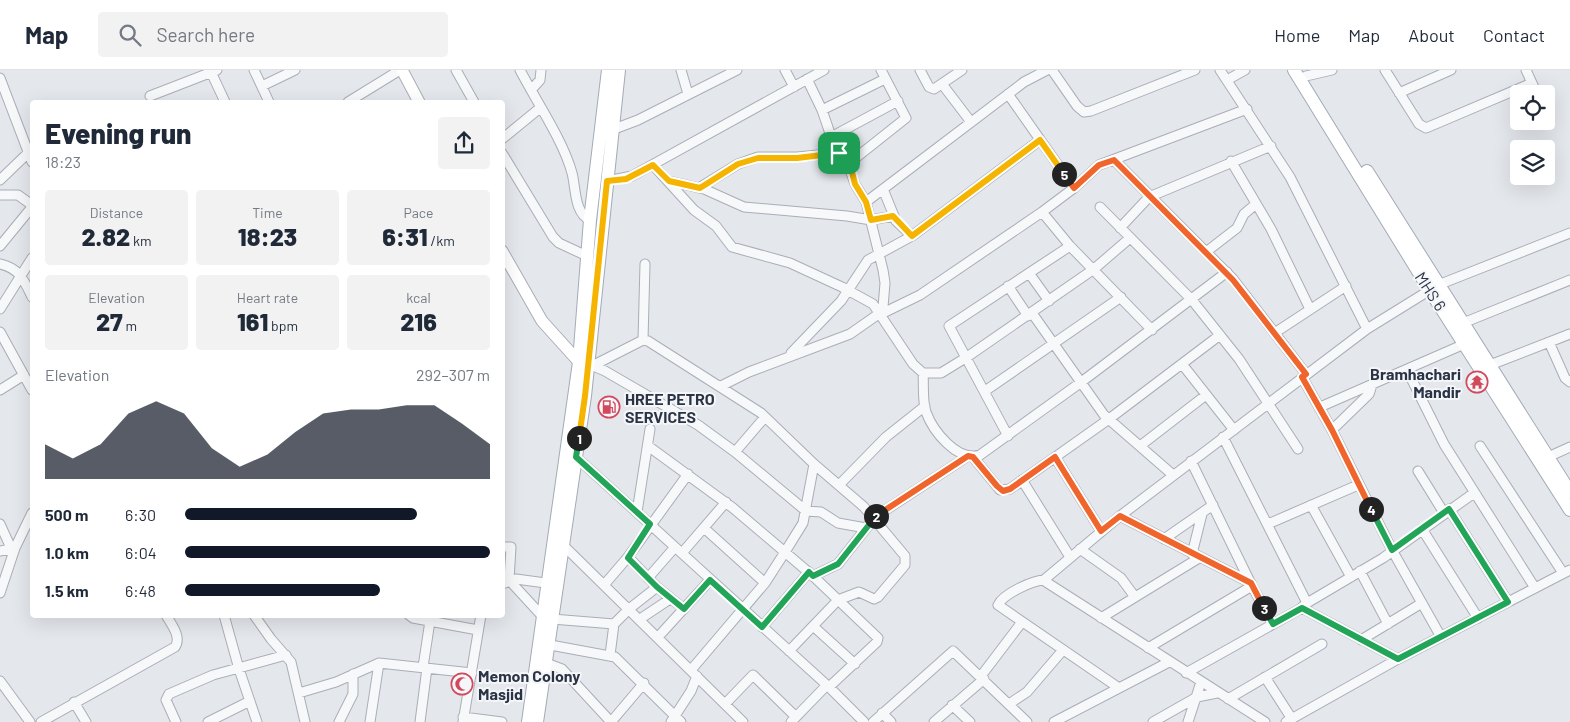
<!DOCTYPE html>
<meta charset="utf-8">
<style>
:root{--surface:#fff;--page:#f2f2f3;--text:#1f2937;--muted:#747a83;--line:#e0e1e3;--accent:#111827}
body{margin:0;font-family:Barlow,sans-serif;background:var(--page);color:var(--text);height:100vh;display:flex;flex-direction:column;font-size:19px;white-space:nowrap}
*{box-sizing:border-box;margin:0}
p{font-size:16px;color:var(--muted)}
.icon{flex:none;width:28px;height:28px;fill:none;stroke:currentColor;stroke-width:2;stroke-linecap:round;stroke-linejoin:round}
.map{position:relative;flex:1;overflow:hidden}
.side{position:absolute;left:30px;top:30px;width:475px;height:518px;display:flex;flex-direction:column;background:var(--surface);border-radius:5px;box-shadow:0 5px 20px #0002}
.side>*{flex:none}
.controls{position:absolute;left:1510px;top:15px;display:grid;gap:10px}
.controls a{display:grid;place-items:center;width:45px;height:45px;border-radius:5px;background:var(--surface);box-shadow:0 5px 20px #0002;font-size:25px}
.pin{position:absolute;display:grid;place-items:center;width:42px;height:42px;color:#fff;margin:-21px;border-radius:10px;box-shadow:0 2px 8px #0006}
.km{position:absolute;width:25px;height:25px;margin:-12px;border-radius:50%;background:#222;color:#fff;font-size:14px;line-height:25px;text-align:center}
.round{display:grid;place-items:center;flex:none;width:52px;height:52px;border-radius:5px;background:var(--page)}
.overview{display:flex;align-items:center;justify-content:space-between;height:85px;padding:0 15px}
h1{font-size:28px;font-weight:800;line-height:38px}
.stats{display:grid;grid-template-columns:repeat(3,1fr);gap:8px;height:85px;padding:5px 15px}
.stats div{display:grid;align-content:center;border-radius:5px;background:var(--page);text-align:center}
.stats b{font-size:25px;font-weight:800}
.stats small{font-size:14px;font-weight:400}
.stats p{font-size:14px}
.chart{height:140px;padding:10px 15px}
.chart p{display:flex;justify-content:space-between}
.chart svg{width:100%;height:90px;margin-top:5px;fill:var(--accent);opacity:.7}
ul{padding:0 15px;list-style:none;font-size:16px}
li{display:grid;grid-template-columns:80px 60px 1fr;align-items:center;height:38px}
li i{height:12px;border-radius:6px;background:var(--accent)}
header{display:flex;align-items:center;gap:30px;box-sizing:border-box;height:70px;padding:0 25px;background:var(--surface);border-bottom:1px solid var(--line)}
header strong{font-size:24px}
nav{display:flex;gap:28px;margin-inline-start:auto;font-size:18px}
.search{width:350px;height:45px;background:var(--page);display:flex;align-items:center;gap:12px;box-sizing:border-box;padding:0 18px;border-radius:5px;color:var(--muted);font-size:19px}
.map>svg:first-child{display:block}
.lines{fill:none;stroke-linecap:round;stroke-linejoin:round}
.street-casing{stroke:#a9aeb7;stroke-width:11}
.secondary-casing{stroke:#a9aeb7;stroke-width:13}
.primary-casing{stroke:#a3abb8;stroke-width:14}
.street{stroke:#f7f8fa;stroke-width:9}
.secondary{stroke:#fff;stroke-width:11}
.primary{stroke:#fff;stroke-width:12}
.split-1-casing{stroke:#fff;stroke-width:10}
.split-2-casing{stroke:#fff;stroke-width:10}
.split-3-casing{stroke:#fff;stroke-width:10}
.split-4-casing{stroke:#fff;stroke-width:10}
.split-5-casing{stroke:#fff;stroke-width:10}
.split-6-casing{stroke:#fff;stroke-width:10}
.split-1{stroke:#f5b400;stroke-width:6}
.split-2{stroke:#22a559;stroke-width:6}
.split-3{stroke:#f0652b;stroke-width:6}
.split-4{stroke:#22a559;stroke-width:6}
.split-5{stroke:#f0652b;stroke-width:6}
.split-6{stroke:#f5b400;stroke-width:6}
.labels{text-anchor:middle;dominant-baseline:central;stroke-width:4;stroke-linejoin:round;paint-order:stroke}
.street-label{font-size:16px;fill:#2b3445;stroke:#f4f6f9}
.poi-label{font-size:16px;font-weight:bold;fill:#2b3445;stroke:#f4f6f9;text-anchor:start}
</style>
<header>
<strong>Map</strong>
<div class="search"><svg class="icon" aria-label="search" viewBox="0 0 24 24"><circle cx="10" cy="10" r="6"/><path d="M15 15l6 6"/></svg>Search here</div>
<nav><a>Home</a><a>Map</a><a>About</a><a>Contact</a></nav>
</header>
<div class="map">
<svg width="1570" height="652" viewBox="0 0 1570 652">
<rect width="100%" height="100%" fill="#e4e7ec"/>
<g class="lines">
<g class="street-casing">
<path id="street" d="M254 0 269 32
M456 0 474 32
M520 0C536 31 563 70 572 103 576 118 574 143 590 150
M681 0 688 24
M785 0 794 17
M920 0 929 17 934 19 962 0
M1052 0 1077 36 1084 42 1091 41 1195 0
M1220 0 1290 107 1367 259
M1385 0 1419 54 1426 58 1532 13
M1526 0 1537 24
M211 2 225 32
M1306 6 1332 0
M0 8 32 92
M1227 10 1245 0
M942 14 971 52
M262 16 295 0
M531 20 540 10 541 0
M1399 23 1451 0
M1008 24 1074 118
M150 26 217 0
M348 32 400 0
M822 40 885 9
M609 61 638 50 737 0
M831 67 898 31
M502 69 540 38
M502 83 553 167 559 173 587 186
M1114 90 1233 209 1306 304
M1231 91 1271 159 1310 239
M848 94 906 48 881 0
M653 95 694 140 716 156 732 177 790 193 842 217 873 234 913 294 923 303H941L967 287 1094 199 1130 168
M0 110 28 83
M607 111 632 106 824 0
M669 111 704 119 744 137 847 146 871 150 893 146
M699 118 738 94 758 87H797L839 83
M883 119 896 151 912 166
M0 125H18L32 135
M866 132 1024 12 1047 0
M1100 137 1192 230 1239 289 1298 379
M1042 142 1070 176 1152 260
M1120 158 1149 127 1271 76
M0 176 32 137
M1206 182 1237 158 1244 144 1256 134
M0 194C19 198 24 210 32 227
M1029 203 1049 231
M1008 216 1028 246
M0 239 32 188
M1032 243 1104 345 1173 405
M881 244 920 225 1042 142 1074 118 1099 95 1247 39
M1463 253 1570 210
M0 262 32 320
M1276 262 1346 216
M643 270 645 194
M1549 272 1565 308 1570 312
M791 283 841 231 868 190 912 166 1040 70
M1182 294 1234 360
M591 295 605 301 698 355 735 382 806 441 821 442 838 453 866 458
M594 295 643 270 648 271 761 343 814 394 864 437 905 486V495L878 527 874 529 859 522 838 530 789 581
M1490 295 1570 264
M1407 300 1444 374 1535 518
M923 303C924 315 922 330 926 342 933 361 957 392 980 385L1080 313 1227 202
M1302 307 1332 360 1392 480 1441 567
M721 316 749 302 850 264 880 243 883 237 885 213 883 200 866 132 855 114 848 94 835 78 822 40 807 9
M0 320 24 305
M985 321 1121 227
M1320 337 1469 272
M1332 360 1369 324 1372 315
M1008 366 949 256 1070 176
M648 376 733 438 813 506 878 568 877 572 829 617
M1140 376 1206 325
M1480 376 1563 503
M735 382 765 347
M576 387 829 617 864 652
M973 387 1000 420 1010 419 1109 349 1220 265
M1055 387 1101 461
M1548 387 1570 377
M1418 401 1444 443
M1022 410 1070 487
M839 415 886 367 925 336
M1311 435 1351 507
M1449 439 1508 532
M637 442 650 359
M1120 446 1251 513
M0 454 11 478
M1268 454 1358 415
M704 458 765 513
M1422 459 1478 548
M1164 469 1213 435
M563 475 743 652
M502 477H511L509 510 543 547
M1080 479 1121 508 1135 527
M0 481 15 478
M682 483 726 432
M1192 484 1202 444
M628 487 657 517 684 539
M1360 501 1388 554
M813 506 838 494 875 447 968 386
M648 508 675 477
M1045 510C1033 510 1003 524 998 535L1119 618
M502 514 516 509 553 514
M604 515 628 487 688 404
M1252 516 1273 554
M0 523 15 478 32 443
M1307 533 1383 488 1474 423
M1302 538 1398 589
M224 545 239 599 257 652
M254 545 271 569 291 592 305 652
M409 545 413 548 478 560
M1101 548 1199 488
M552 549 614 554 629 539 657 517
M640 549 670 529
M813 556 855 594
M762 557 809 502
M658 567 710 510
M1361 570 1422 533
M545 574 615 587 681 652
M1148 578 1252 516 1191 391
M610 585 614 554
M546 593 562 599 611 652
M423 597 430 551
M691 600 765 513 785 482 803 453 814 394
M1186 603 1300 539 1307 533 1223 367
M981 606 1022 552
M1265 607 1292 649
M0 611 30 652
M299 623 336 612 379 593 472 603
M1228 629 1322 574
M74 632 86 652
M725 634 753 605 796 647
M1009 634 1027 622 1063 580
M952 635 970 652
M882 643 891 652
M463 647 502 652
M41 652 175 577C182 567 171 554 166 545
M176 652 166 630 169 624 213 605 286 585
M208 652 250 631
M339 652 353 624V604
M370 652 379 593
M420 652 427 598
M463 652 481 545
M611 652 644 613
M671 652 691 621 697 606
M791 652 827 615
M873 652 953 581 1027 652
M934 652 984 609
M1054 652 1169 592
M1153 652 1197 627 1217 623
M1188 652 1201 612
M1265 652 1046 512 1045 509 1120 446 1367 259 1438 215 1570 163
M1286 652 1398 589 1570 500"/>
</g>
<g class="secondary-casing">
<path id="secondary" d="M402 0 419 32
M502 181 542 251 579 292 584 293"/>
</g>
<g class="primary-casing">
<path id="primary" d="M1294 0 1429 219 1570 440
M1367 101 1570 422
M528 652 579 292 590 150 608 0
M537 652 585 326 619 0"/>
</g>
<use href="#street" class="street"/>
<use href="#secondary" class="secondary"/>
<use href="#primary" class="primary"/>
</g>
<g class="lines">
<g class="split-1-casing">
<path id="split-1" d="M579 368 585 326 607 111 626 109 653 95 669 111 700 118 738 94 758 88H797L839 83"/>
</g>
<g class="split-2-casing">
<path id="split-2" d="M579 368 576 387 650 454 628 488 657 517 684 539 710 510 762 557 809 502 813 506 838 494 876 446"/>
</g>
<g class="split-3-casing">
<path id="split-3" d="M876 446 968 386 973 387 997 416 1003 421 1010 419 1055 387 1101 461 1120 446 1251 513 1264 538"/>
</g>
<g class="split-4-casing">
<path id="split-4" d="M1264 538 1273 554 1302 538 1398 589 1508 532 1449 439 1392 480 1371 439"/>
</g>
<g class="split-5-casing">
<path id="split-5" d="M1064 104 1074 118 1099 95 1114 90 1233 210 1306 304 1302 307 1332 360 1371 439"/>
</g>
<g class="split-6-casing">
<path id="split-6" d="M839 83 852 102 855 114 866 132 871 150 893 146 912 166 1040 70 1064 104"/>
</g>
<use href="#split-1" class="split-1"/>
<use href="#split-2" class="split-2"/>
<use href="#split-3" class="split-3"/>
<use href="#split-4" class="split-4"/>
<use href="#split-5" class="split-5"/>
<use href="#split-6" class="split-6"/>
</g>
<defs>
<g id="temple-ring" transform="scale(1.125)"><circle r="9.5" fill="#f4f6f9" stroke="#d1495b" stroke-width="1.5"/><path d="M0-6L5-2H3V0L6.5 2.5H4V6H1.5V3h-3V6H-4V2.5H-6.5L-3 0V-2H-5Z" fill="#d1495b"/></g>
<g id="fuel-ring" transform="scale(1.125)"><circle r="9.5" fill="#f4f6f9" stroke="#d1495b" stroke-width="1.5"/><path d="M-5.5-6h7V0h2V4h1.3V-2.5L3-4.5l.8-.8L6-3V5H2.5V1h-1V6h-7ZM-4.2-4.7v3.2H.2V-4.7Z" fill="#d1495b"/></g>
<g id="mosque-ring" transform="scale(1.125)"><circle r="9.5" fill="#f4f6f9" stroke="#d1495b" stroke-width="1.5"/><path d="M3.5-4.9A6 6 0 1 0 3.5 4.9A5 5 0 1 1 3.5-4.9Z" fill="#d1495b"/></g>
</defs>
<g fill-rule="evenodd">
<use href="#temple-ring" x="1477" y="312"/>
<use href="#fuel-ring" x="609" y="337"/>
<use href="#mosque-ring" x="462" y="614"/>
</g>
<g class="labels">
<g class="street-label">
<text transform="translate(1431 221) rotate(57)">MHS 6</text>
</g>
<g class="poi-label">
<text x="1461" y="303" text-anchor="end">Bramhachari<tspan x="1461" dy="18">Mandir</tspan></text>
<text x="625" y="328">HREE PETRO<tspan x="625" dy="18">SERVICES</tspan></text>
<text x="478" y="605">Memon Colony<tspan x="478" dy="18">Masjid</tspan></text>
</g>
</g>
</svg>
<div class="controls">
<a><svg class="icon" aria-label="locate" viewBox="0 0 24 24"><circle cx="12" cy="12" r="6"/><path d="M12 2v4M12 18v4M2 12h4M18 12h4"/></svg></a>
<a><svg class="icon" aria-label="layers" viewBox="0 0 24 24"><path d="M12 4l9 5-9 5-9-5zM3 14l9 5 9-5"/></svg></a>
</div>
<div class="pin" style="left:839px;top:83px;background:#1e9e55"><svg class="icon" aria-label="arrive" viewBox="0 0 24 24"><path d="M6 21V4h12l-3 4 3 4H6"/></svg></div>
<b class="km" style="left:579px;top:368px">1</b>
<b class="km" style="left:876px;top:446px">2</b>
<b class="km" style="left:1264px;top:538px">3</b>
<b class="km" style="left:1371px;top:439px">4</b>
<b class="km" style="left:1064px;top:104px">5</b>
<section class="side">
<div class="overview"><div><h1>Evening run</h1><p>18:23</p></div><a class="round"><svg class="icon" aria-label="share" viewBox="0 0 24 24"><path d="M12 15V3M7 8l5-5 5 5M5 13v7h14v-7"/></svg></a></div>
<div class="stats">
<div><p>Distance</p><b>2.82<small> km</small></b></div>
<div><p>Time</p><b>18:23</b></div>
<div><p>Pace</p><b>6:31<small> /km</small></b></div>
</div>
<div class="stats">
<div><p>Elevation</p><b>27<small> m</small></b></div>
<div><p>Heart rate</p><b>161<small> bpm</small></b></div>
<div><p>kcal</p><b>216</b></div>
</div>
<div class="chart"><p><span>Elevation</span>292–307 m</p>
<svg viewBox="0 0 160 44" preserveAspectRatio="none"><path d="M0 44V27L10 34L20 27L30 12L40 6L50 12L60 29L70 38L80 32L90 21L100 12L110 10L120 10L130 8L140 8L150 17L160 27V44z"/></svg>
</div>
<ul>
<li><b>500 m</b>6:30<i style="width:76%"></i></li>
<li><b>1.0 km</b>6:04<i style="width:100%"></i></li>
<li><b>1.5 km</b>6:48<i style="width:64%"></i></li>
</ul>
</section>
</div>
